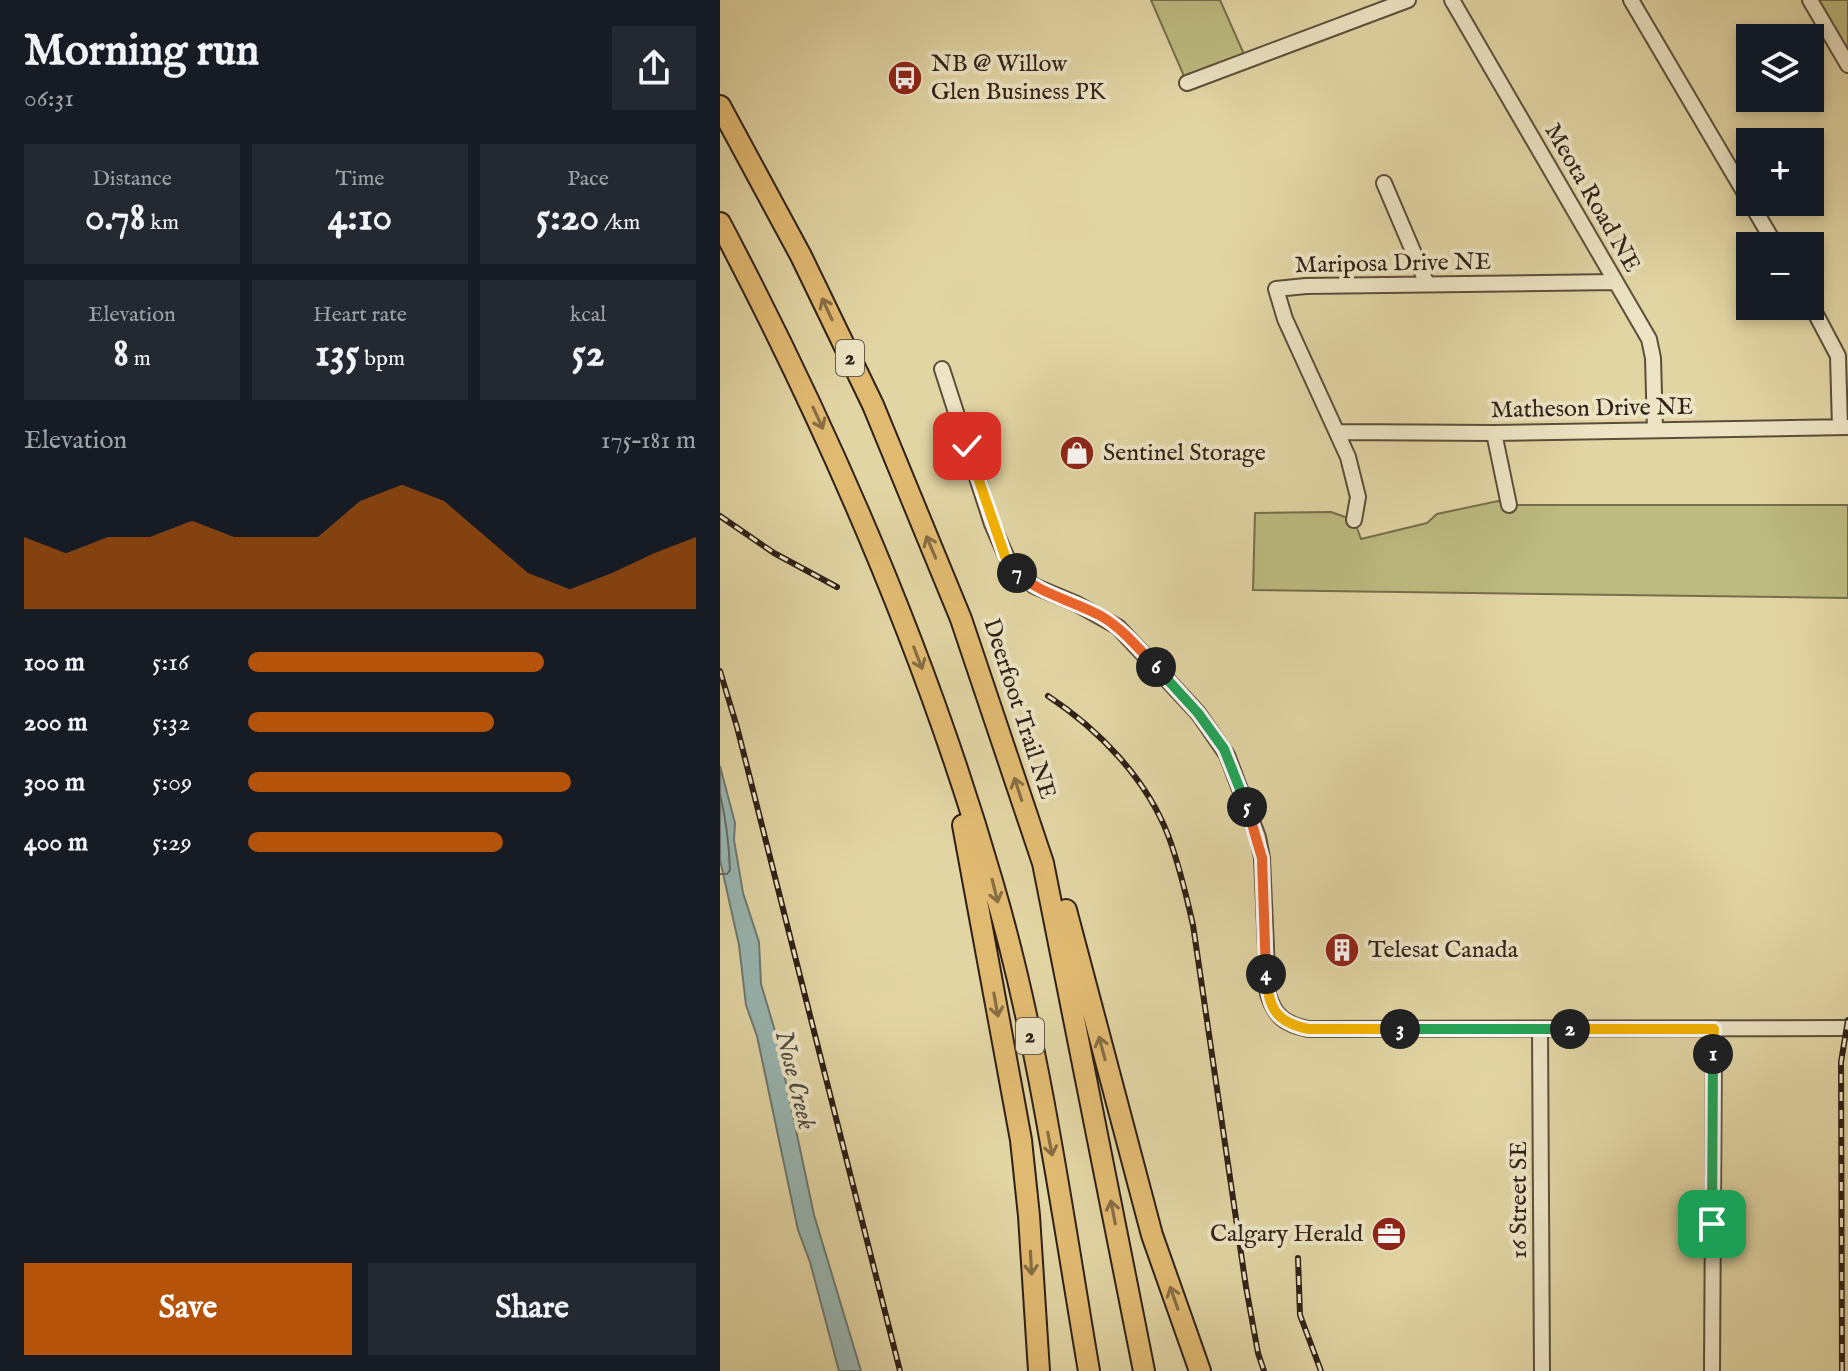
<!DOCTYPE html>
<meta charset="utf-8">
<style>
:root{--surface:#171b24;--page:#242831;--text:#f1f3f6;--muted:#9ea1a6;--accent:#b45309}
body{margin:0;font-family:"IM FELL English",serif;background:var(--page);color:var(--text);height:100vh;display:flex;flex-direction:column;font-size:30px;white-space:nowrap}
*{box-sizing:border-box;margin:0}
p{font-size:26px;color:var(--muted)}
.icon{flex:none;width:44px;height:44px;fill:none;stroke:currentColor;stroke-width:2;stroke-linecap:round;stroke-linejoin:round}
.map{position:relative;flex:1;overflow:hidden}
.side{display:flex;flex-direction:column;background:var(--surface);width:720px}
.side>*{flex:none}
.tools{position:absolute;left:1016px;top:24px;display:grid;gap:16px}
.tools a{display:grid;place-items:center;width:88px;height:88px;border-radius:0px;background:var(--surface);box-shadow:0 4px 12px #0003;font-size:40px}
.pin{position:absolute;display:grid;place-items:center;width:68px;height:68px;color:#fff;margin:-34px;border-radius:16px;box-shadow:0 4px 12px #0006}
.km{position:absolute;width:40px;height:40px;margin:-20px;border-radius:50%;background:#222;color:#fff;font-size:22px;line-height:40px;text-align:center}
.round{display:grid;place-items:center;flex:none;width:84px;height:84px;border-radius:0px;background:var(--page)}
.summary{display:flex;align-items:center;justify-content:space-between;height:136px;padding:0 24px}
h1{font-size:44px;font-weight:800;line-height:60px}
.figures{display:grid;grid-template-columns:repeat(3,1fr);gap:12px;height:136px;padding:8px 24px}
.figures div{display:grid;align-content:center;border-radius:0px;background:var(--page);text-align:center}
.figures b{font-size:40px;font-weight:800}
.figures small{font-size:22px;font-weight:400}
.figures p{font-size:22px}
.chart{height:224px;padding:16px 24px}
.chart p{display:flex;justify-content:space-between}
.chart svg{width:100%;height:144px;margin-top:8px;fill:var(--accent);opacity:.7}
.cta{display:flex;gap:16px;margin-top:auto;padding:16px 24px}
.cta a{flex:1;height:92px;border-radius:0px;background:var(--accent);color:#fff;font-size:32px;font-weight:800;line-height:92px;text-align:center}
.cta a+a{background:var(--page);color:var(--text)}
ul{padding:0 24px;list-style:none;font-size:26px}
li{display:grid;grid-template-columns:128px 96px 1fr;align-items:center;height:60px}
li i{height:20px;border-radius:10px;background:var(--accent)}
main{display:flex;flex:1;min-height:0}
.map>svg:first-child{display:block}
.green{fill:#bcbb80;stroke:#766e4c;stroke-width:2}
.water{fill:#99b6b1;stroke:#6f7a73;stroke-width:2}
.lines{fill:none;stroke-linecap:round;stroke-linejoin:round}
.shore{stroke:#646c64;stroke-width:2}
.minor-casing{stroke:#5c4e3a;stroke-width:18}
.highway-casing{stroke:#2f2117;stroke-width:24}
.minor{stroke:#ece4c4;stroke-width:14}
.highway{stroke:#e1ba72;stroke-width:20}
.rail-casing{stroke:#2f2117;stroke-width:6}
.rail{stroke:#ece4c4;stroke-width:3;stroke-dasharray:9;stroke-linecap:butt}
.oneway{stroke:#886e44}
.split-1-casing{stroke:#fff;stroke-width:16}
.split-2-casing{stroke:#fff;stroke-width:16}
.split-3-casing{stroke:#fff;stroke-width:16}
.split-4-casing{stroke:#fff;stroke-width:16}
.split-5-casing{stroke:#fff;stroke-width:16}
.split-6-casing{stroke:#fff;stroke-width:16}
.split-7-casing{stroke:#fff;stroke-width:16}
.split-8-casing{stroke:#fff;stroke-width:16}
.split-1{stroke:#22a559;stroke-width:10}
.split-2{stroke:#f5b400;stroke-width:10}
.split-3{stroke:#22a559;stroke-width:10}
.split-4{stroke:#f5b400;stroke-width:10}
.split-5{stroke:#f0652b;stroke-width:10}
.split-6{stroke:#22a559;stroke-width:10}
.split-7{stroke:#f0652b;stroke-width:10}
.split-8{stroke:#f5b400;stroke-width:10}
.labels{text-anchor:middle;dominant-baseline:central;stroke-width:8;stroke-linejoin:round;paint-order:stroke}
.shield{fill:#ece4c4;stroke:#685c4b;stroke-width:2}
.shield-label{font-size:22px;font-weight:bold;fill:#2f2117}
.poi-label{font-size:24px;fill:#2f2117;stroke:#ece4c4;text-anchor:start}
.street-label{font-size:24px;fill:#2f2117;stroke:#ece4c4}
.water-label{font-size:26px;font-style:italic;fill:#4f4e45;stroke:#ece4c4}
</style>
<main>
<section class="side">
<div class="summary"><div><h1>Morning run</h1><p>06:31</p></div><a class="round"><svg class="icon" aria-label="share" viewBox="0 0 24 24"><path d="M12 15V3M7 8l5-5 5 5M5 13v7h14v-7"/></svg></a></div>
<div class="figures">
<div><p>Distance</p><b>0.78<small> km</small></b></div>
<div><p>Time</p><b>4:10</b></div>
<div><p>Pace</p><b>5:20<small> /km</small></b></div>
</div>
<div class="figures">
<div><p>Elevation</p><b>8<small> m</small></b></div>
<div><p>Heart rate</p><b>135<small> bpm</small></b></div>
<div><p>kcal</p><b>52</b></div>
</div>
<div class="chart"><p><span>Elevation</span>175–181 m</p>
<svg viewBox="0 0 160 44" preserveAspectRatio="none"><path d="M0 44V22L10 27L20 22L30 22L40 17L50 22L60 22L70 22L80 11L90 6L100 11L110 22L120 33L130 38L140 33L150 27L160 22V44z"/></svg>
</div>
<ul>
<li><b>100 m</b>5:16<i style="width:66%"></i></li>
<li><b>200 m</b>5:32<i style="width:55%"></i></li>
<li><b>300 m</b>5:09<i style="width:72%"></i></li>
<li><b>400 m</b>5:29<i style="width:57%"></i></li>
</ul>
<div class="cta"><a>Save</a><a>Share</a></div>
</section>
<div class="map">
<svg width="1128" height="1371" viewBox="0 0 1128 1371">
<rect width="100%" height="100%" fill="#e2d5a4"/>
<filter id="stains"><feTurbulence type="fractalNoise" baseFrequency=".0025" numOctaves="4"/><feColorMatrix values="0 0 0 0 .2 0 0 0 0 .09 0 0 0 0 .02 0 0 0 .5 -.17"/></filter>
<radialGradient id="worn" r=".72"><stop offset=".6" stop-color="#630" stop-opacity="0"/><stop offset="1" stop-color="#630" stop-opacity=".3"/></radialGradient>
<path class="green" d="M431 0H500L527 61 467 83Z
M1090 0H1128V65Z
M778 501 789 505H1128V598L533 590 535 513 611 512 634 520 641 539 707 523 717 514Z"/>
<path class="water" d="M0 766 15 823 14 840 23 893 39 942 41 984 55 1031 94 1215 141 1371H119L90 1262 78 1230 37 1036 26 1005 19 945 0 860Z"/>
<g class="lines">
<path class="shore" d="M0 794C6 819 9 844 10 870L7 874H0"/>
<g class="minor-casing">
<path id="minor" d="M732 0 929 339 933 358 935 430
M911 0 1030 202
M1090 0 1128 65
M467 83 688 0
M664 183 707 284
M1030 202 1056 246
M1090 303 1118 356 1120 427
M222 369 272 524 290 565 314 586 357 604 398 627 478 713 507 755 538 837 542 858 548 994C555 1017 565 1024 588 1029L1128 1028
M618 432 774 433 1128 427
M774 433 789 505
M634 520 638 497 628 457 565 319 556 289 586 286 895 282
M820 1029 822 1371
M992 1371 994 1029"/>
</g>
<g class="highway-casing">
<path id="highway" d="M0 106 81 256 153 405 241 619 323 863 424 1371
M0 223C111 434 206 652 272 881 319 1040 341 1207 369 1371
M243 825 301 1140 309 1216 319 1371
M346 910 432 1235 480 1371"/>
</g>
<use href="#minor" class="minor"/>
<use href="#highway" class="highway"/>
<g class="rail-casing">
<path id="rail" d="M0 516 54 553 117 587
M0 671 17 727 180 1371
M328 696C378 729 426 778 448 835 459 864 466 894 473 925L526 1287 538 1353 544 1371
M578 1258 580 1315 601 1371
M1122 1371 1121 1062 1128 1020"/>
</g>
<use href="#rail" class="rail"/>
</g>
<defs><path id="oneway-shaft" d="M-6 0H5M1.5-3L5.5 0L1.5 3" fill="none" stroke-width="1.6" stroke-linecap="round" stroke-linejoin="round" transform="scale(2)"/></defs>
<g class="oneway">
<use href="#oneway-shaft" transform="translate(107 309) rotate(-115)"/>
<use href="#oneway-shaft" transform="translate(98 418) rotate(65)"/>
<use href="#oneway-shaft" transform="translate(211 547) rotate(-113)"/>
<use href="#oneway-shaft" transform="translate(198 658) rotate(69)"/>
<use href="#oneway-shaft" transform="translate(298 789) rotate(-108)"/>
<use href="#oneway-shaft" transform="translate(275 891) rotate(76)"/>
<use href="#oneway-shaft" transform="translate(276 1005) rotate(80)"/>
<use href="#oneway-shaft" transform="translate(382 1048) rotate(-105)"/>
<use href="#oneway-shaft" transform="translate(330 1144) rotate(79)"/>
<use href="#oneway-shaft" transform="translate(393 1212) rotate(-101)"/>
<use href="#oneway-shaft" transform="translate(311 1263) rotate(87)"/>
<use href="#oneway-shaft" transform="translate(454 1298) rotate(-109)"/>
</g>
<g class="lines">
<g class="split-1-casing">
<path id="split-1" d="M992 1224 993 1054"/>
</g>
<g class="split-2-casing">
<path id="split-2" d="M850 1029H994L993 1054"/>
</g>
<g class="split-3-casing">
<path id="split-3" d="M680 1029H850"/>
</g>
<g class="split-4-casing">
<path id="split-4" d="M546 974C548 1007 555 1022 588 1029H680"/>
</g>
<g class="split-5-casing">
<path id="split-5" d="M527 807 542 858 546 974"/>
</g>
<g class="split-6-casing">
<path id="split-6" d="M436 667 478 713 504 749 527 807"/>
</g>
<g class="split-7-casing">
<path id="split-7" d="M297 573C320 594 354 601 381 616 402 628 419 649 436 667"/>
</g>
<g class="split-8-casing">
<path id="split-8" d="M247 446 285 556 297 573"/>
</g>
<use href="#split-1" class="split-1"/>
<use href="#split-2" class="split-2"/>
<use href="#split-3" class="split-3"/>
<use href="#split-4" class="split-4"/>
<use href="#split-5" class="split-5"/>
<use href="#split-6" class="split-6"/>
<use href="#split-7" class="split-7"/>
<use href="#split-8" class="split-8"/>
</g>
<defs>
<g id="bus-disc" transform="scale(1.8)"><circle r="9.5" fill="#8f2418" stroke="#ece4c4"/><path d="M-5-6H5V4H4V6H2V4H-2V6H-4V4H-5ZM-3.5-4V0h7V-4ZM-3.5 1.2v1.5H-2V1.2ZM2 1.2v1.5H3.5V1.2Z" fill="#fff"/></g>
<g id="shop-disc" transform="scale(1.8)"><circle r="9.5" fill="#8f2418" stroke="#ece4c4"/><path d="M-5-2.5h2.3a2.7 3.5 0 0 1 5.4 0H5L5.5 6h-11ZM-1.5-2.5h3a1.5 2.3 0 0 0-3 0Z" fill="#fff"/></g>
<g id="building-disc" transform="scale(1.8)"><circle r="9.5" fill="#8f2418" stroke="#ece4c4"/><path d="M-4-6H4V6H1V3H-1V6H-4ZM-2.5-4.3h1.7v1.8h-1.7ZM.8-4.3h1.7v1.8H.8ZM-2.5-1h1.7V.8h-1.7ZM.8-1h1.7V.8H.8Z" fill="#fff"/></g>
<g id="office-disc" transform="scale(1.8)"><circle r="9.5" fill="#8f2418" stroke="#ece4c4"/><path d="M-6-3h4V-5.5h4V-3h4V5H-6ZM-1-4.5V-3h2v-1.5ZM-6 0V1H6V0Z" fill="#fff"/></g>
</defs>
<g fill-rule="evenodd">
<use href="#bus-disc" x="185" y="78"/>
<use href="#shop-disc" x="357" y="453"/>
<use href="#building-disc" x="622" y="950"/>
<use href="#office-disc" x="669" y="1234"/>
</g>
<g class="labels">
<g class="shield">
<rect x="116" y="340" width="28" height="36" rx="6"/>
<rect x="296" y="1018" width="28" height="36" rx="6"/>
</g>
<g class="shield-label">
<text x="130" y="358">2</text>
<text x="310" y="1036">2</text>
</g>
<g class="poi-label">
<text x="211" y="64">NB @ Willow<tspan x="211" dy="28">Glen Business PK</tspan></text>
<text x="383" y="453">Sentinel Storage</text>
<text x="648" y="950">Telesat Canada</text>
<text x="643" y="1234" text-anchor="end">Calgary Herald</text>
</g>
<g class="street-label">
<text transform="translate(872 198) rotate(60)">Meota Road NE</text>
<text transform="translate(673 264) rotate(-1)">Mariposa Drive NE</text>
<text transform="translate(872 409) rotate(-1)">Matheson Drive NE</text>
<text transform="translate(299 709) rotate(72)">Deerfoot Trail NE</text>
<text transform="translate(799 1200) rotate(-90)">16 Street SE</text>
</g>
<g class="water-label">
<text transform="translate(75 1080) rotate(76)">Nose Creek</text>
</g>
</g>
<rect width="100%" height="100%" filter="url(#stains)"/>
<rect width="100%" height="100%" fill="url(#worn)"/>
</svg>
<div class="tools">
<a><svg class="icon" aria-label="layers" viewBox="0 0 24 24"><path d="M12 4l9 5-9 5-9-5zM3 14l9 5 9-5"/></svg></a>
<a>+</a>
<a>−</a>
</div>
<div class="pin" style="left:992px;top:1224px;background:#1e9e55"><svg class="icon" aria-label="arrive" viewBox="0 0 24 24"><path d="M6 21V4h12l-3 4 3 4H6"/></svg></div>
<div class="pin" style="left:247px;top:446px;background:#d93025"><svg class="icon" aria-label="check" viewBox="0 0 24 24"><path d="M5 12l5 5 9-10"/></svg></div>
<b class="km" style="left:993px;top:1054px">1</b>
<b class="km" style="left:850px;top:1029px">2</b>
<b class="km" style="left:680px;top:1029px">3</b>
<b class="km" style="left:546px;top:974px">4</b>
<b class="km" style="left:527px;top:807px">5</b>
<b class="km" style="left:436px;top:667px">6</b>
<b class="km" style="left:297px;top:573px">7</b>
</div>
</main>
